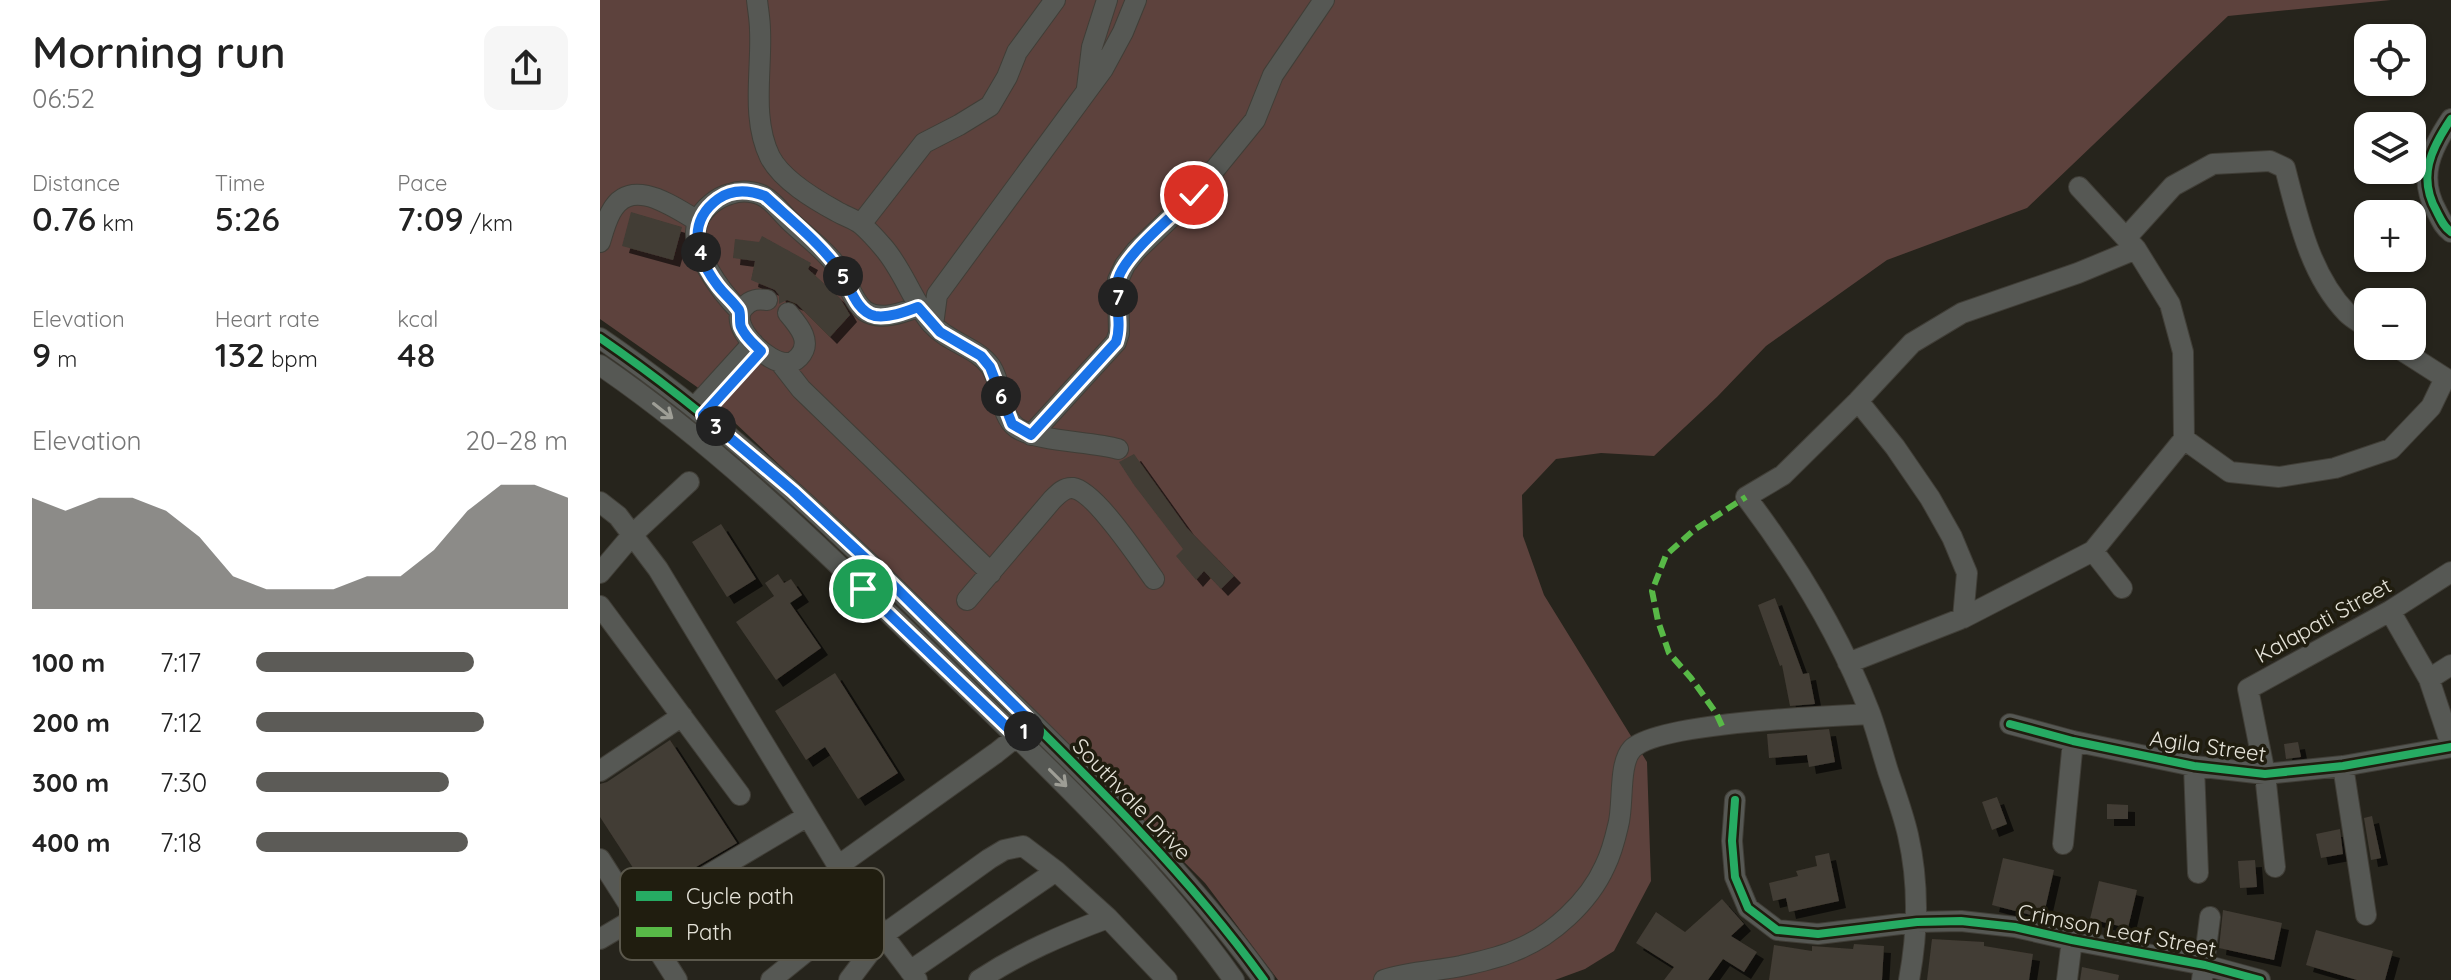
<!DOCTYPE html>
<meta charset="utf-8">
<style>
:root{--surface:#fff;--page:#f6f6f6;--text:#222;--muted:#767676;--accent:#5c5b57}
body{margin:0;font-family:Quicksand,sans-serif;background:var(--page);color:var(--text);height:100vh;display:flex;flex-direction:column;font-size:30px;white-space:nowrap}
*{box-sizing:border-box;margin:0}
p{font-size:26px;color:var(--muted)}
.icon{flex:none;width:44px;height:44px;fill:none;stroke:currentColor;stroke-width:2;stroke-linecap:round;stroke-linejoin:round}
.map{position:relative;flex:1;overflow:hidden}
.sheet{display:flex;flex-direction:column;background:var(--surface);width:600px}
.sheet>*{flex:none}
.controls{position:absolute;left:1754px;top:24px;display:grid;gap:16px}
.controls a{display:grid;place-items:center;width:72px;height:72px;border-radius:16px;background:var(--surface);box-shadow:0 2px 6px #0004;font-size:40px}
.pin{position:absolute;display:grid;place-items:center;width:68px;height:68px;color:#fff;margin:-34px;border:4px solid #fff;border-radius:50%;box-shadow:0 2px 8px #0007}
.km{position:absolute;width:40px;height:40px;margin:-20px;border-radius:50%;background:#222;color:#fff;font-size:22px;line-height:40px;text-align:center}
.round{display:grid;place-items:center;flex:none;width:84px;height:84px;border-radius:16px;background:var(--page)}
.headline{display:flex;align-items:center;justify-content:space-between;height:136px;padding:0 32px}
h1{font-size:44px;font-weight:600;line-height:60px}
.stats{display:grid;grid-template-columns:repeat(3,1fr);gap:12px;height:136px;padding:8px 32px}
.stats div{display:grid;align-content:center}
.stats b{font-size:34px;font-weight:600}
.stats small{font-size:22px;font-weight:400}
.stats p{font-size:22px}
.chart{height:224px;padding:16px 32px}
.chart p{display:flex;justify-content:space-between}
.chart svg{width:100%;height:144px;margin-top:8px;fill:var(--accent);opacity:.7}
ul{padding:0 32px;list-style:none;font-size:26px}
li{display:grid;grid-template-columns:128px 96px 1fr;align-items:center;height:60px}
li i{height:20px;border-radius:10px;background:var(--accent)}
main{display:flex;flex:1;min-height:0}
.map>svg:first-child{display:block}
.green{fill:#5d423d}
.building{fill:#423c34;filter:url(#shadow)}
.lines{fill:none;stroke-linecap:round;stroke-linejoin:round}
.minor-casing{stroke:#403e37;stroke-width:22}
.minor{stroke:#565854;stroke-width:20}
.quiet{stroke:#58b947;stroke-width:6;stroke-dasharray:12 6;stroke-linecap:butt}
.cycleway-casing{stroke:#201d0f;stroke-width:13}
.cycleway{stroke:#26ab63;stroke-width:8}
.oneway{stroke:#9e9e96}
.route-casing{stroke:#fff;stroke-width:16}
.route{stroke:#1a73e8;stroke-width:10}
.labels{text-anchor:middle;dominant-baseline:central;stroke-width:7;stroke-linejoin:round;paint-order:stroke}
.street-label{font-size:22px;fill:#e5e3d9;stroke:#201d0f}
.key{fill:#201d0f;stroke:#5b584c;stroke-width:2}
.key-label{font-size:22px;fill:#e5e3d9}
</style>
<main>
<section class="sheet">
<div class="headline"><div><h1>Morning run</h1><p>06:52</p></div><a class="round"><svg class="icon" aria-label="share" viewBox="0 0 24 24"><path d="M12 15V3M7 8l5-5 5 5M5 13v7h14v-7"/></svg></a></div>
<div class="stats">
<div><p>Distance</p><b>0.76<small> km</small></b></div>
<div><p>Time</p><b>5:26</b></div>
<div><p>Pace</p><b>7:09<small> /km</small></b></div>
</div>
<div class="stats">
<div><p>Elevation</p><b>9<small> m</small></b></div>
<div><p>Heart rate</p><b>132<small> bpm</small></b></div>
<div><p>kcal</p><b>48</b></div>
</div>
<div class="chart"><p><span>Elevation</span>20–28 m</p>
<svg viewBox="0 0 160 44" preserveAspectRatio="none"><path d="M0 44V10L10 14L20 10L30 10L40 14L50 22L60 34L70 38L80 38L90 38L100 34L110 34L120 26L130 14L140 6L150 6L160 10V44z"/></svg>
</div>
<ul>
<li><b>100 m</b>7:17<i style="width:70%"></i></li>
<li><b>200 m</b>7:12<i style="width:73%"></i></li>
<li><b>300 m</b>7:30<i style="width:62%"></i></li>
<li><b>400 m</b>7:18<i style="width:68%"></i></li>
</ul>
</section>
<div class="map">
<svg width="1851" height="980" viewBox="0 0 1851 980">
<defs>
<filter id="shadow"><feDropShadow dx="7" dy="7" stdDeviation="0" flood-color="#0009"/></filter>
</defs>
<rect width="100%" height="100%" fill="#26241c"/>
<path class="green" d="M0 0H1791L1628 16 1427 208 1287 260 1166 346 1117 397 1054 456 1001 453 956 459 922 495 923 536 944 595 1047 762 1051 881 1014 951 985 969 955 980H678L605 883 355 631 97 387 0 319Z"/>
<path class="building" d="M31 212 82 227 73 260 22 246Z
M162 236 211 263 208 269 240 298 250 315 230 337 197 304 187 300 179 304V295L175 290 151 280 155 261 133 258 135 239 159 242Z
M534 454 587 528 634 576 621 589 604 571 596 580 576 556 583 549 534 485 519 462Z
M121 524 156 579 127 597 92 542Z
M178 574 184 583 191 579 202 595 190 603 221 648 176 680 136 622 174 596 165 583Z
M1175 598 1203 674 1209 673 1215 704 1190 706 1182 665 1180 666 1158 605Z
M235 673 298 773 258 799 225 747 206 760 175 711Z
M1229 729 1235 762 1209 767 1207 755 1169 758 1167 734Z
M70 740 137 843 50 894 0 817V784L7 782Z
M1698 742 1701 757 1686 759 1684 744Z
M1397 797 1407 824 1392 830 1382 802Z
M1507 804 1528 805V819H1507Z
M1772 816 1781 858 1771 860 1764 818Z
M1740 829 1743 854 1721 858 1716 834Z
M1229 853 1239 901 1189 912 1186 898 1173 901 1169 883 1198 876 1196 871 1217 866 1215 856Z
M1403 858 1454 870 1443 918 1392 905Z
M1655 860 1657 887 1640 888 1638 861Z
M1499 881 1537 890 1528 928 1490 919Z
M1122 899 1144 924 1131 936 1157 952 1144 972 1123 959 1108 980H1064L1074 967 1036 943 1056 912 1085 932Z
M1623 910 1682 923 1674 960 1619 948Z
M1716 930 1793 951 1785 980H1757L1706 965Z
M1332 939 1384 942V946L1433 954 1429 980H1327Z
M1254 944 1284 946 1282 980H1169L1174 945 1212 951V946L1253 949Z
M1482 967 1519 975 1518 980H1480Z"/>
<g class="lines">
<g class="minor-casing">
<path id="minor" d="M157 0C158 10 160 20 160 30 162 71 151 118 170 157 182 180 214 199 236 211 244 216 255 219 262 225 270 232 277 240 283 247 304 271 312 301 332 324 349 343 377 347 391 367 403 385 399 415 417 428 438 442 490 441 518 449
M487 88 492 47 507 0
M1851 119C1831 149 1817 177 1837 212 1841 220 1844 227 1851 232
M261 224 324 143 359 125 390 106 407 77 417 52 455 0
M1526 238 1573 186 1613 164 1670 161 1685 168C1698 218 1710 275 1747 313 1753 319 1761 323 1768 328
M0 242C3 232 6 221 11 212 31 175 73 207 98 221
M167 300C158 299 151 299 144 307 126 325 169 365 188 363 192 363 196 360 199 357 213 342 199 326 188 313
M140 311C123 294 87 248 98 221 103 208 118 197 130 194 141 190 156 191 165 197 175 203 183 215 192 223 209 239 230 254 243 275 250 287 254 303 265 311 280 321 302 313 318 307
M333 325 337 295 503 69 523 32 536 0
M0 338C142 435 264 557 386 677 484 773 584 869 664 980
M180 362 201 389 391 573
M0 365C120 447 224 551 329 652 435 755 548 859 634 980
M1258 401 1295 447 1330 498 1352 537 1367 573 1363 618
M94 408 153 343
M431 435 516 342 519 333 518 280 525 265 536 251 594 195 655 120 673 75 724 0
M1584 439 1630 472 1679 477 1735 468 1791 449 1831 407 1845 378 1795 346
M0 502 18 516 58 569 238 866 283 935 317 980
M1493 551 1522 588
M0 573 33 534 89 482
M367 600 452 500C458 494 464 487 473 488 495 491 540 560 554 579
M0 606 140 795
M1790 611 1829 679 1851 745
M1248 663 1363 618 1493 551 1584 439 1583 352 1570 304 1536 249 1479 187
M1829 679 1851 665
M1410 724 1473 741 1594 766 1665 774 1743 766 1851 747
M1594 766 1598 873
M1743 766 1766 915
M0 771 82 716
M1135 800 1132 841 1135 877 1148 908 1177 930 1218 934 1317 922 1361 921 1415 927 1472 940 1605 965 1660 980
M1463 844 1473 741
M0 859 77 980
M238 866 396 753 425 730
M1675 867 1665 774 1648 689 1790 611 1851 572
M0 939 206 817
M310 971 456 871
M171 980 264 905
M249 980 283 935 389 859 404 850 423 846 456 871 508 918 567 980
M379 980C420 953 462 935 508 918
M784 980C809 972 836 971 861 966 878 962 898 958 914 951 951 937 989 902 1005 866 1011 854 1015 839 1018 826 1024 806 1018 764 1032 749 1058 723 1227 716 1270 714
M1309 980C1318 932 1319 883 1308 835 1303 813 1295 792 1288 771 1282 752 1277 732 1270 713 1240 635 1196 563 1146 497L1183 475 1258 401 1312 343 1362 313 1478 273 1536 249
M1467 980 1472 940
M1602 980 1610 917"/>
</g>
<use href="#minor" class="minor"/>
<path class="quiet" d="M1122 726 1116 713 1091 678 1069 653 1058 621 1052 591 1066 555 1094 530 1146 497"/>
<g class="cycleway-casing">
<path id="cycleway" d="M1851 119C1831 149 1817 177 1837 212 1841 220 1844 227 1851 232
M0 338C142 435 264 557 386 677 484 773 584 869 664 980
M1410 724 1473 741 1594 766 1665 774 1743 766 1851 747
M1135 800 1132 841 1135 877 1148 908 1177 930 1218 934 1317 922 1361 921 1415 927 1472 940 1605 965 1660 980"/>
</g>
<use href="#cycleway" class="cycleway"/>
</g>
<defs><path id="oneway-shaft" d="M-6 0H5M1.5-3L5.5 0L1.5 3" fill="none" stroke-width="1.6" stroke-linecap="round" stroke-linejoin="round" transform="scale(2)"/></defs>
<g class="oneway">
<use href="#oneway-shaft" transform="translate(63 411) rotate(38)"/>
<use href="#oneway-shaft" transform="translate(458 778) rotate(45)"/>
</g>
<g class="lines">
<g class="route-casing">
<path id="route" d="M263 589 417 737 432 723 279 571 193 491 103 415 161 351C154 344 145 337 141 327 139 322 141 314 139 310 134 302 124 294 118 286 97 259 85 223 118 199 132 189 149 190 165 196 191 220 221 244 241 272 250 286 256 312 275 316 289 318 305 312 318 307L340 332 381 356 390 367 412 424 431 435 516 342C523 322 513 299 518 279 525 254 575 214 594 195"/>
</g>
<use href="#route" class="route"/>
</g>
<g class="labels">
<g class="street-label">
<text transform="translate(1723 620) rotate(-29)">Kalapati Street</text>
<text transform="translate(1608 746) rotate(8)">Agila Street</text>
<text transform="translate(532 799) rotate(46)">Southvale Drive</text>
<text transform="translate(1517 930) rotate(11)">Crimson Leaf Street</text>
</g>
</g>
<rect x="20" y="868" width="264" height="92" rx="12" class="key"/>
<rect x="36" y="891" width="36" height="10" fill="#26ab63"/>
<rect x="36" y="927" width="36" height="10" fill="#58b947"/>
<g class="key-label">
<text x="86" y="904">Cycle path</text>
<text x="86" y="940">Path</text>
</g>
</svg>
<div class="controls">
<a><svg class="icon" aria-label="locate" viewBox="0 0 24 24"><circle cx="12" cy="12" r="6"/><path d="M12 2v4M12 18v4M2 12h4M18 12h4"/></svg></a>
<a><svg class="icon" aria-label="layers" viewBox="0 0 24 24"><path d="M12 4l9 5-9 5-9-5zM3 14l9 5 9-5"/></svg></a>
<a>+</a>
<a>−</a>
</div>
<div class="pin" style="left:263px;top:589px;background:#1e9e55"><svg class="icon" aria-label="arrive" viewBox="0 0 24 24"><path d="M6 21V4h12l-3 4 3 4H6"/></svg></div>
<div class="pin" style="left:594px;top:195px;background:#d93025"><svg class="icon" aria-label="check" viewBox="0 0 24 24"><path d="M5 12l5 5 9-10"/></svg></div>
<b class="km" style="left:424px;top:731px">1</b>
<b class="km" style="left:116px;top:426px">3</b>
<b class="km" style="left:101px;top:252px">4</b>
<b class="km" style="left:243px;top:276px">5</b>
<b class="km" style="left:401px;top:396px">6</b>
<b class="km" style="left:518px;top:297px">7</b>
</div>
</main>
